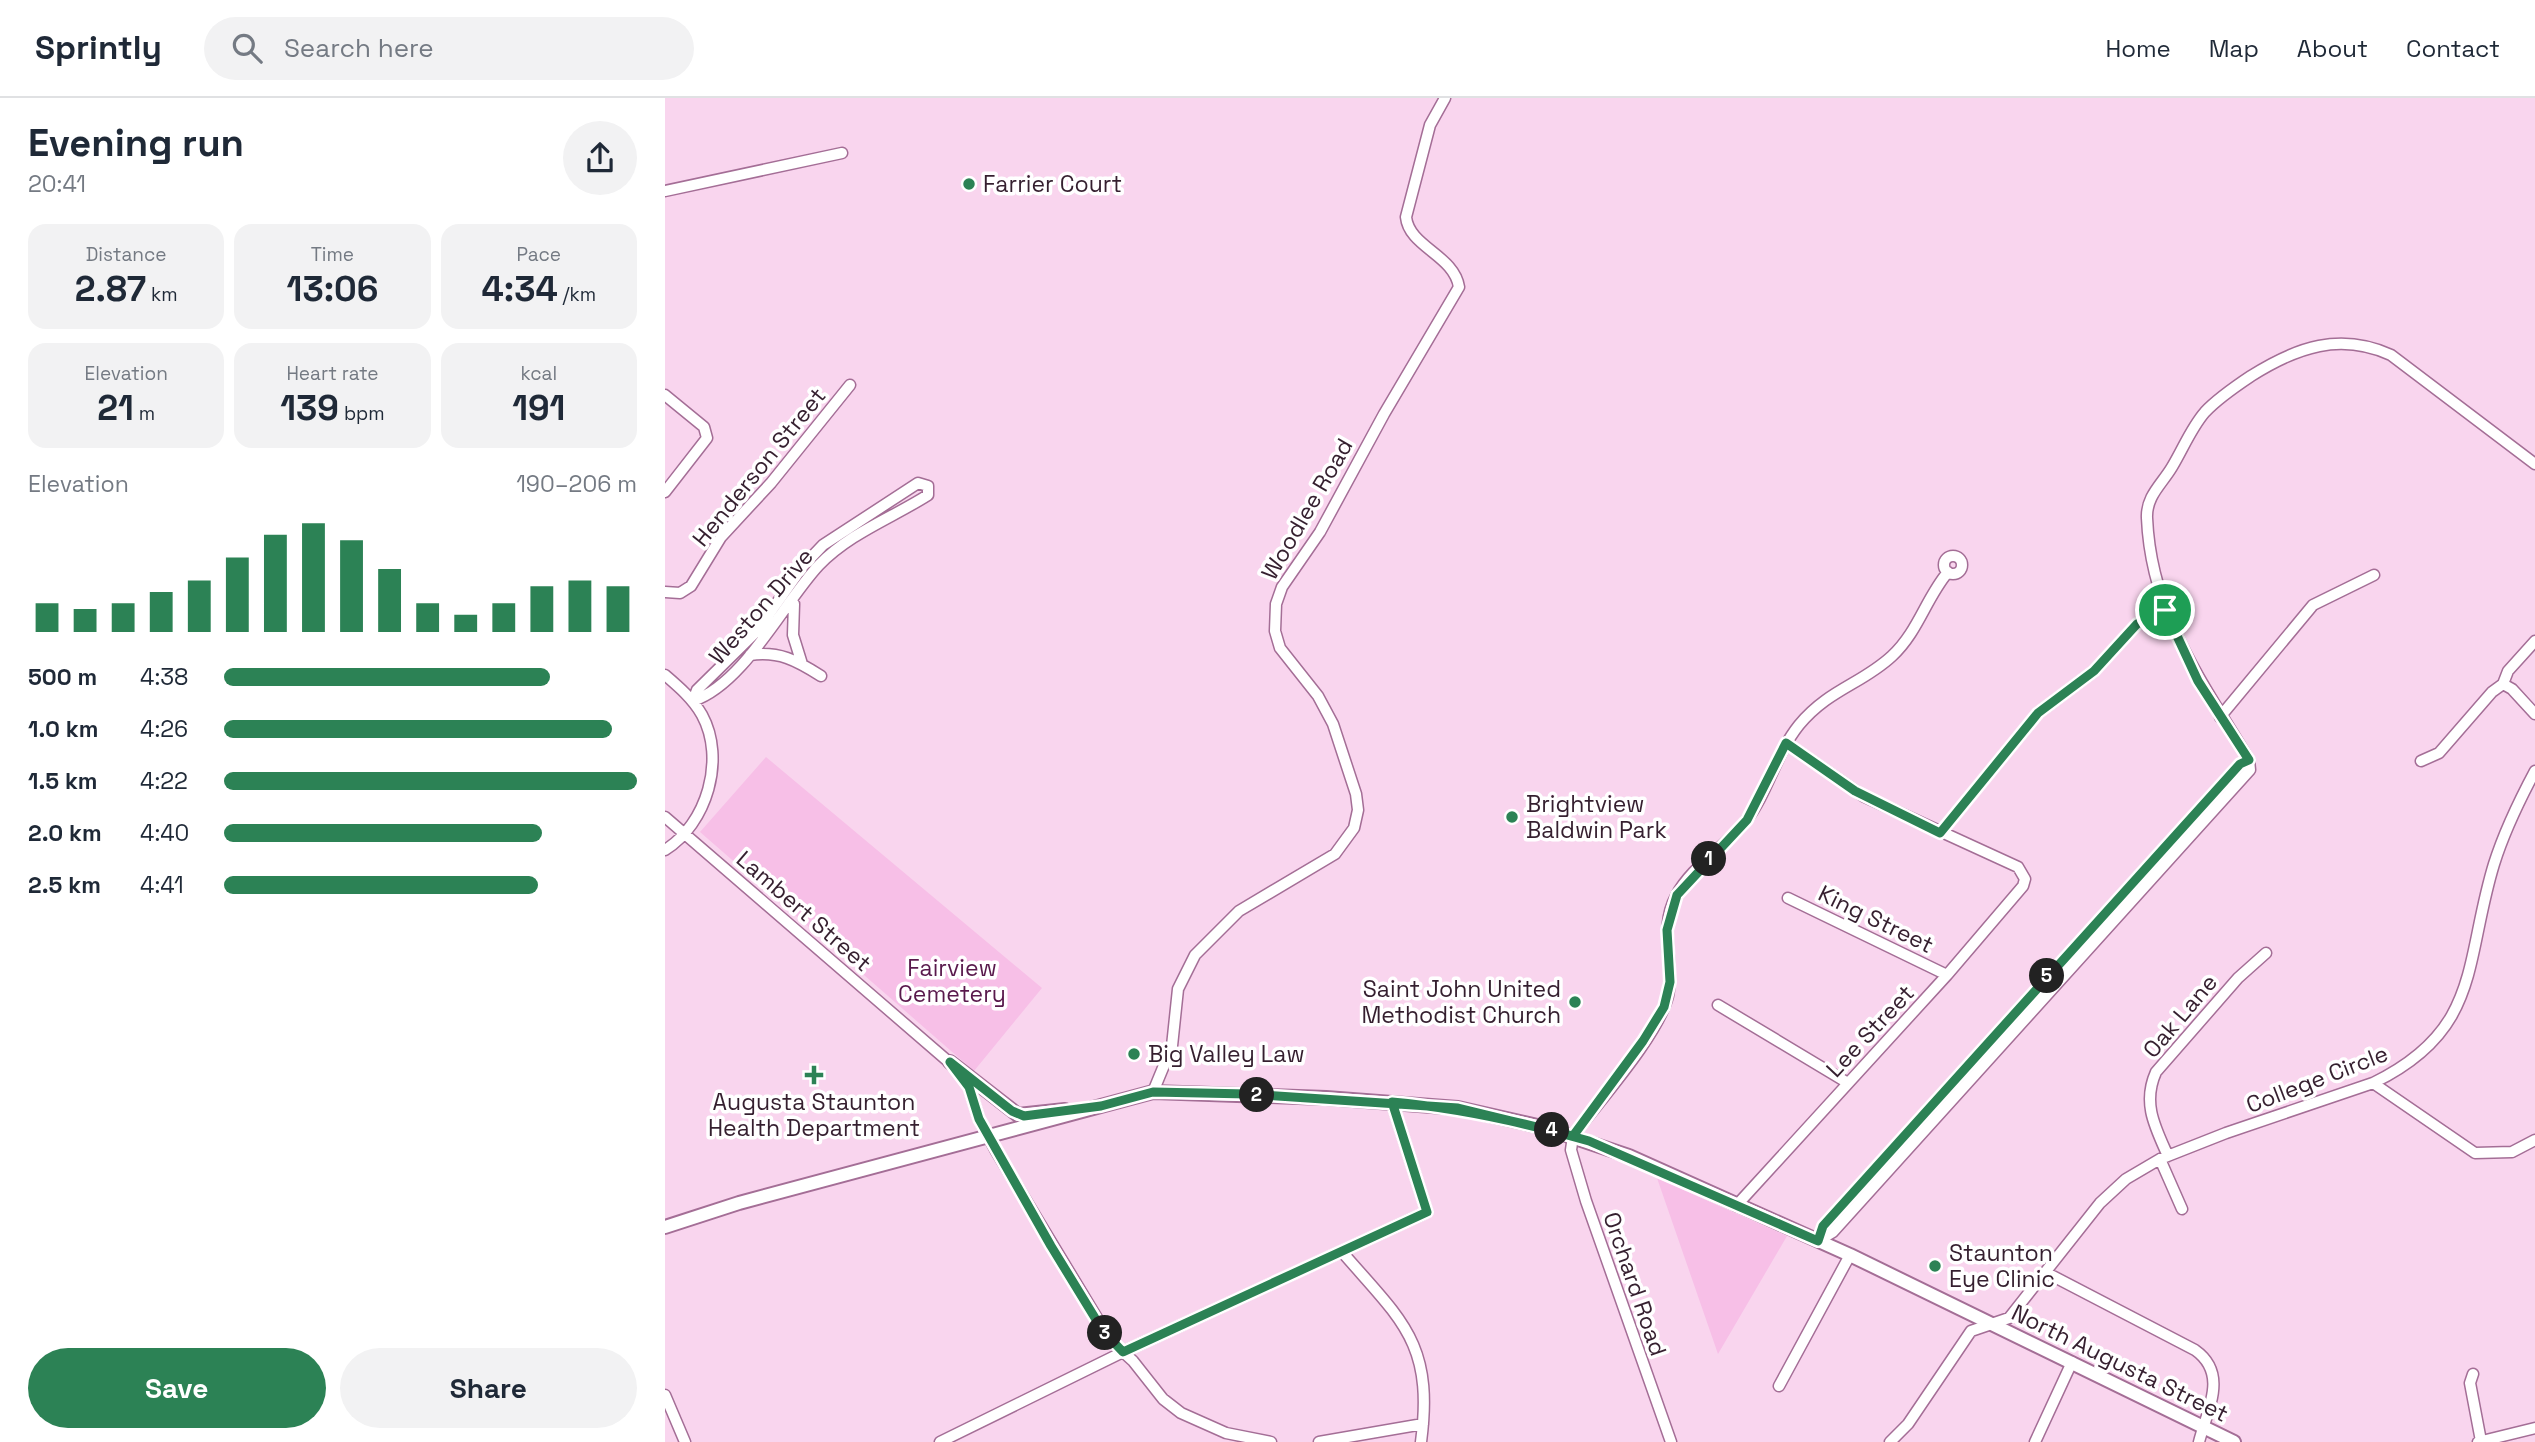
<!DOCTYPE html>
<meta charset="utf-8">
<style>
:root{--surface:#fff;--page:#f2f2f3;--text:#1f2937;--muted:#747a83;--line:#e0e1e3;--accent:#2c8255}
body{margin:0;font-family:"Space Grotesk",sans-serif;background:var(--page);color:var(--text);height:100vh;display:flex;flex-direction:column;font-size:26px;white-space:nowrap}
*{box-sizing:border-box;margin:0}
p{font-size:23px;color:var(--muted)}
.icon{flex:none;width:38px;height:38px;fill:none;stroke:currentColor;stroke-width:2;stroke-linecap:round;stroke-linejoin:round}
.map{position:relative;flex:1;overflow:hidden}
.panel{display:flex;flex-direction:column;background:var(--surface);width:665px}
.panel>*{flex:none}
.pin{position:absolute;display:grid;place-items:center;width:60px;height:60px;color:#fff;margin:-30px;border:4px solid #fff;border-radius:50%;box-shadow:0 2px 7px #0007}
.km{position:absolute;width:35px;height:35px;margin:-18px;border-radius:50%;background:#222;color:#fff;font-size:19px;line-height:35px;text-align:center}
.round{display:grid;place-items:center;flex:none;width:74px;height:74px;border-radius:37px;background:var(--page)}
.head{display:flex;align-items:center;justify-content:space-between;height:119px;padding:0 28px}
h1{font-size:38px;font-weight:700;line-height:52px}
.metrics{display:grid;grid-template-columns:repeat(3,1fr);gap:10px;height:119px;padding:7px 28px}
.metrics div{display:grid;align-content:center;border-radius:18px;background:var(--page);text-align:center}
.metrics b{font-size:35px;font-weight:700}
.metrics small{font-size:19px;font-weight:400}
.metrics p{font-size:19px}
.chart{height:196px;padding:14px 28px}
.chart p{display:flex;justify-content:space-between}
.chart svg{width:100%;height:126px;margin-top:7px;stroke:var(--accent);stroke-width:6}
.cta{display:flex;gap:14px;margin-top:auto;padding:14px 28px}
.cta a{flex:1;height:80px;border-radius:42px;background:var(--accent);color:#fff;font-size:28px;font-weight:700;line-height:80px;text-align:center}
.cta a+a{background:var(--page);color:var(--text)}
ul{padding:0 28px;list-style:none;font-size:23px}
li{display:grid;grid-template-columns:112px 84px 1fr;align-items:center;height:52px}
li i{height:18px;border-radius:9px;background:var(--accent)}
header{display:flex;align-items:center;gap:42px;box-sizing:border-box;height:98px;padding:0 35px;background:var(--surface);border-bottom:2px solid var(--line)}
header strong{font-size:33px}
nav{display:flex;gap:38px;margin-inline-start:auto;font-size:24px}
.search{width:490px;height:63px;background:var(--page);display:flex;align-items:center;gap:18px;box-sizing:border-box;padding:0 24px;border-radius:38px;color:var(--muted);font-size:26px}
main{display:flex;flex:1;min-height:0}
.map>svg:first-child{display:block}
.green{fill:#f7bfe7}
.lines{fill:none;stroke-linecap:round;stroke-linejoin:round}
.minor-casing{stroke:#a46e96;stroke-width:13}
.major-casing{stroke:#a46e96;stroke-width:16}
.minor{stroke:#fff;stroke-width:10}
.major{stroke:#fff;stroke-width:12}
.route-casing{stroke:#fff;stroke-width:14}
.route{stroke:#2c8255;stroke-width:9}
.poi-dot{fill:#2c8255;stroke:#fff;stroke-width:2.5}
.labels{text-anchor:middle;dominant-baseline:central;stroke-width:7;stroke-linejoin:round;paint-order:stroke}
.poi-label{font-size:23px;fill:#351f2f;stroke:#fff;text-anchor:start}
.street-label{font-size:23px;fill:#351f2f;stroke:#fff}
.park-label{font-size:23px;fill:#59194c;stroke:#fff}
</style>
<header>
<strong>Sprintly</strong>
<div class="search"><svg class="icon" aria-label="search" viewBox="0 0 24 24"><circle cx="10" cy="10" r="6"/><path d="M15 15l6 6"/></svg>Search here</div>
<nav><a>Home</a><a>Map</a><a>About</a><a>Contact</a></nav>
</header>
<main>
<section class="panel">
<div class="head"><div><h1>Evening run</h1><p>20:41</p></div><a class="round"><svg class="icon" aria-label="share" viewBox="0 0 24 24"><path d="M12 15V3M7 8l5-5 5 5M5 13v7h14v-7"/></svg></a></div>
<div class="metrics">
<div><p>Distance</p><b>2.87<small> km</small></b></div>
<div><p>Time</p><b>13:06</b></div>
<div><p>Pace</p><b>4:34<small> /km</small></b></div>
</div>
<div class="metrics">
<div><p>Elevation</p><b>21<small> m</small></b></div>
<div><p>Heart rate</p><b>139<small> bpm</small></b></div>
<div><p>kcal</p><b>191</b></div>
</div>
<div class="chart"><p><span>Elevation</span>190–206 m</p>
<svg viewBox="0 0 160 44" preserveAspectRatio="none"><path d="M5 44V34M15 44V36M25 44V34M35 44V30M45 44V26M55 44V18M65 44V10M75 44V6M85 44V12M95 44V22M105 44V34M115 44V38M125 44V34M135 44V28M145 44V26M155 44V28"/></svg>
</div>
<ul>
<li><b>500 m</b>4:38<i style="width:79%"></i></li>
<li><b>1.0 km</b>4:26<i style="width:94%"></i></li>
<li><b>1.5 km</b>4:22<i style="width:100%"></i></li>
<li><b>2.0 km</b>4:40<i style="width:77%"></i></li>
<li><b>2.5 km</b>4:41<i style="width:76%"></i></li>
</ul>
<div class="cta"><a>Save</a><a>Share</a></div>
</section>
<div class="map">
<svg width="1870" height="1344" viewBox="0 0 1870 1344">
<rect width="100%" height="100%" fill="#f9d5ee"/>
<path class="green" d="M101 659 377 890 309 973 35 734Z
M992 1080 1122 1138 1053 1256Z"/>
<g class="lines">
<g class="minor-casing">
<path id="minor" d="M0 93 177 55
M0 297 39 329 42 340 0 394
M253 385 263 388V397C227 420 185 435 154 467 119 504 79 586 28 603L32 592 92 533 138 468 158 447Z
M1279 467a9 9 0 1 1 18 0a9 9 0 1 1-18 0Z
M0 494 15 495 26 488 56 439 106 385 185 287
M129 506 128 537 137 566
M85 557C114 553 131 562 156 578
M0 577C14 589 28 601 37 617 61 661 42 726 0 752
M1838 586 1843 573 1870 543
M1555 619 1648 507 1709 477
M1756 663 1774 655 1827 594 1838 586 1847 591 1870 616
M0 719 292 971 304 989 314 1021 331 1053 446 1243 468 1263 498 1301 516 1315 561 1335 606 1344
M1275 735 1373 615 1429 573 1472 526 1500 512
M1123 800 1282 877
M1053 907 1183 985
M1708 985 1810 1055 1847 1054 1870 1042
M488 994 507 948 513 891 530 857 574 813 670 756 689 730 693 712 691 696 668 626 653 598 615 550 610 533 611 506 617 489 655 434 719 316 794 189C789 157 744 149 741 119L765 27 780 0
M1503 1058C1490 1029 1477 1005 1491 974L1573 880 1601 855
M1495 1061 1517 1111
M1071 1108 1282 877 1358 788 1360 781 1353 769 1198 698 1121 645
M1153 1143 1168 1134 1585 672 1584 662C1537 583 1486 516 1482 420 1481 398 1497 386 1507 369 1518 351 1526 330 1540 314 1553 300 1571 288 1586 278 1632 249 1675 234 1726 257L1870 366
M1153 1143 1158 1128 1575 666 1584 662
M678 1155C737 1223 769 1245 756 1344
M1380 1174 1530 1252C1564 1276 1542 1312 1534 1344
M1808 1276 1805 1285 1816 1343
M1114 1288 1185 1157
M0 1297 20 1344
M275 1344 458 1254 762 1114 727 1004
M654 1344 758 1326
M1006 1344 921 1103 906 1052 908 1038C934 1003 993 938 1003 898 1010 864 993 831 1011 798 1026 769 1059 750 1080 724 1103 695 1110 657 1134 627 1164 591 1197 586 1227 558 1253 534 1261 500 1283 474
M1225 1344 1243 1326 1306 1233 1344 1220 1435 1105 1461 1081 1495 1061 1561 1035 1708 985C1817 932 1799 864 1829 766 1839 734 1854 703 1870 673
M1370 1344 1407 1264
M1813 1344 1870 1330"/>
</g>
<g class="major-casing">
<path id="major" d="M285 964 353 1017 400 1012
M0 1129 74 1105 488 994 661 1000 793 1010 877 1029 964 1058 1185 1157 1569 1344"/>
</g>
<use href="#minor" class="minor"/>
<use href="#major" class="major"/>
</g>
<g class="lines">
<g class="route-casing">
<path id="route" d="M1500 512 1472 526 1429 573 1373 615 1275 735 1190 693 1121 645 1082 722 1012 797 1002 832 1005 884 999 909 978 943 908 1038 793 1010 583 996 488 994 436 1008 359 1018 347 1013 285 964 304 989 314 1021 386 1148 438 1233 458 1254 762 1114 727 1004C795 1010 858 1024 924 1043L1153 1143 1158 1128 1575 666 1584 662 1533 583 1500 512"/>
</g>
<use href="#route" class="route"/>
</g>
<g class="poi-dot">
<circle cx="304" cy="86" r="7"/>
<circle cx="847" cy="719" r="7"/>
<circle cx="910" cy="904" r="7"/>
<circle cx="469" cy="956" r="7"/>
<path d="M145.5 966.5h7v7h7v7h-7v7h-7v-7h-7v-7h7z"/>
<circle cx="1270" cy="1168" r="7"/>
</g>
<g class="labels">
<g class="poi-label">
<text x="318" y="86">Farrier Court</text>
<text x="861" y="706">Brightview<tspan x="861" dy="26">Baldwin Park</tspan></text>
<text x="896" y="891" text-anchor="end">Saint John United<tspan x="896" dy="26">Methodist Church</tspan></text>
<text x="483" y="956">Big Valley Law</text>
<text x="149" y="1004" text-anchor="middle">Augusta Staunton<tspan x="149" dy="26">Health Department</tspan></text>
<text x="1284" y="1155">Staunton<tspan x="1284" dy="26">Eye Clinic</tspan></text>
</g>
<g class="street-label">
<text transform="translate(94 369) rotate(-51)">Henderson Street</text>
<text transform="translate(642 411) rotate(-60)">Woodlee Road</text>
<text transform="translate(96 508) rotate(-49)">Weston Drive</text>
<text transform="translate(139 813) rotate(41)">Lambert Street</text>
<text transform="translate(1211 821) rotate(26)">King Street</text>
<text transform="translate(1515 918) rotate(-50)">Oak Lane</text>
<text transform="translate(1205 933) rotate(-47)">Lee Street</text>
<text transform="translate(1652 981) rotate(-21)">College Circle</text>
<text transform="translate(970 1186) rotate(71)">Orchard Road</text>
<text transform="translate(1455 1265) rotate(26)">North Augusta Street</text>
</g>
<g class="park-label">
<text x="287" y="870">Fairview<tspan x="287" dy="26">Cemetery</tspan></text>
</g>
</g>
</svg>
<div class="pin" style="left:1500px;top:512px;background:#1e9e55"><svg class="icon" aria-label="arrive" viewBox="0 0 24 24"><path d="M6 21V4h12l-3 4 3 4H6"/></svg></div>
<b class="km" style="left:1044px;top:761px">1</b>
<b class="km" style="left:592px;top:997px">2</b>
<b class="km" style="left:440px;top:1235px">3</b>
<b class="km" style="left:887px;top:1032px">4</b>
<b class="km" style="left:1382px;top:878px">5</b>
</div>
</main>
